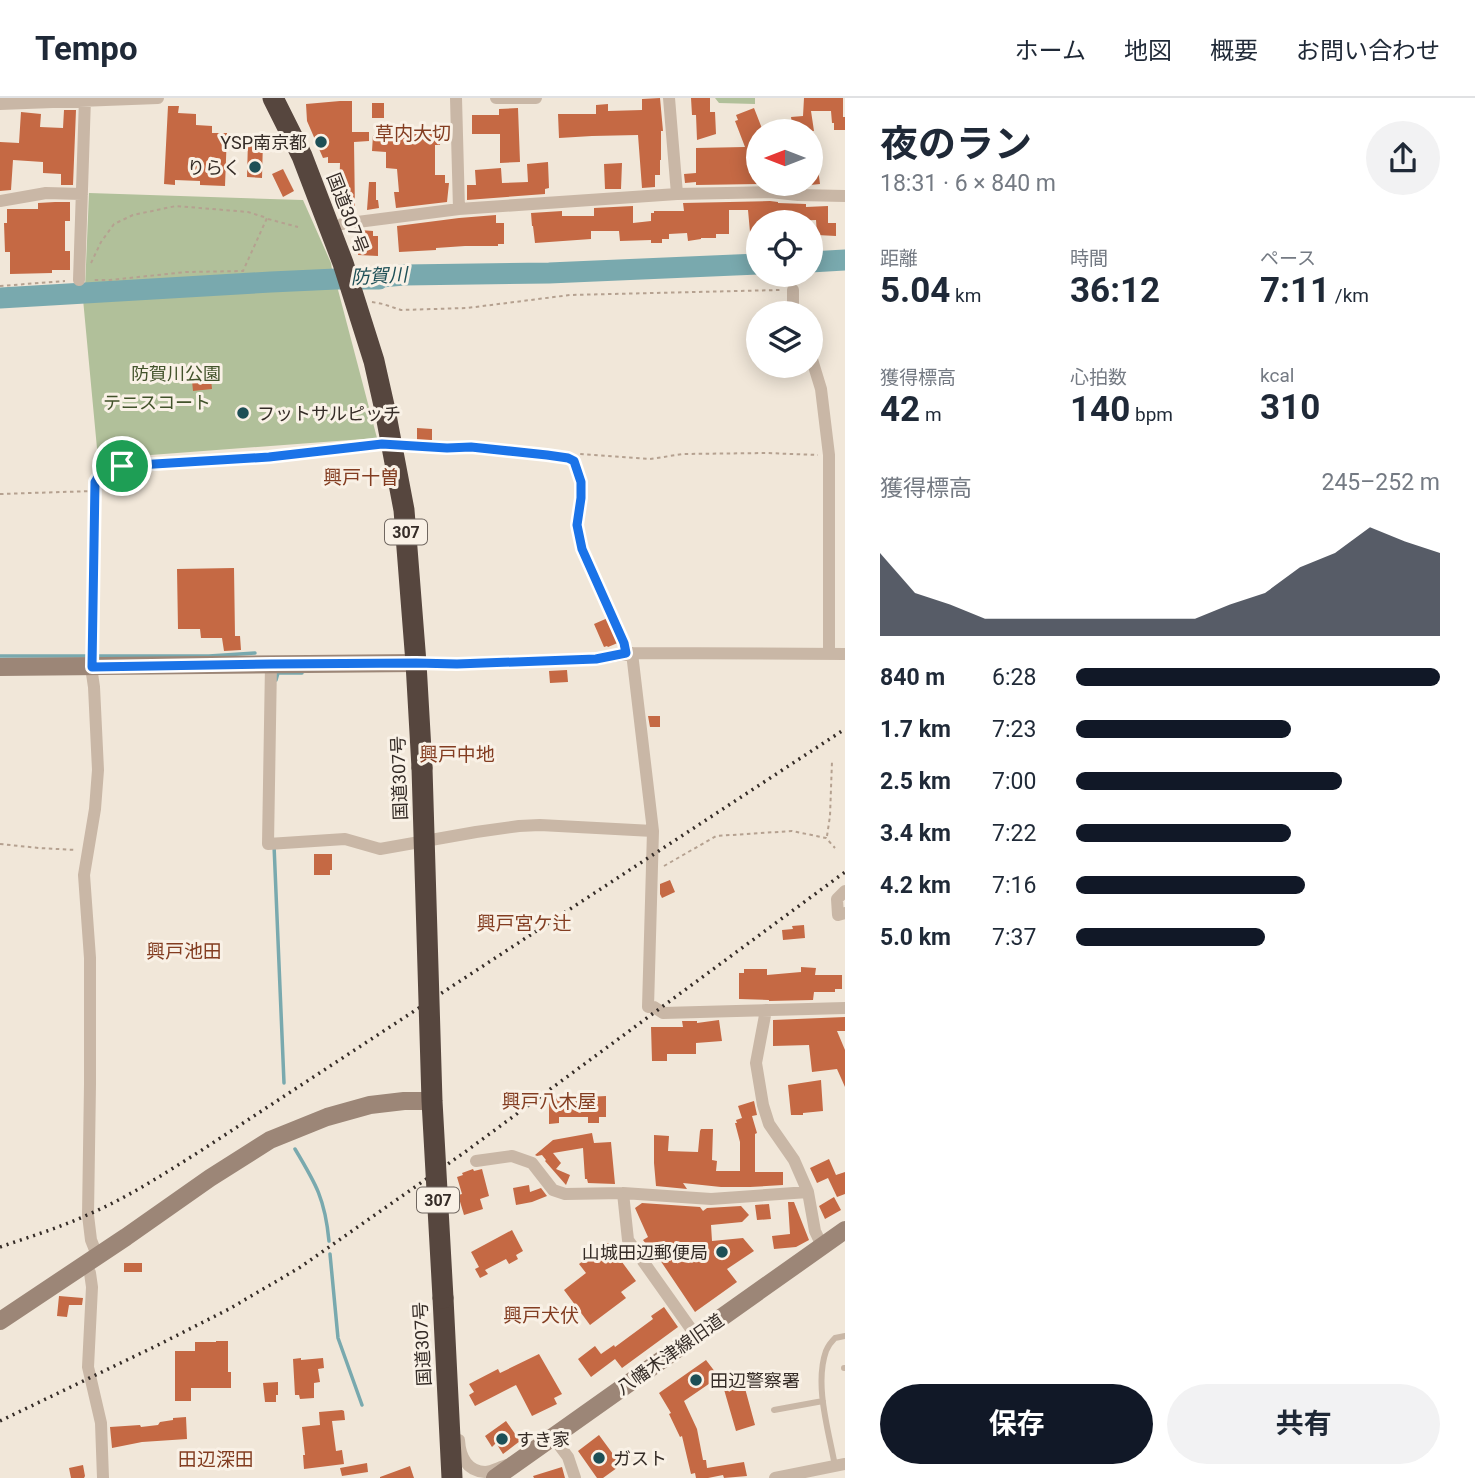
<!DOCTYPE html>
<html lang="ja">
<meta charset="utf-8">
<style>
:root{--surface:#fff;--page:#f2f2f3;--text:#1f2937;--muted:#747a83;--line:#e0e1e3;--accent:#111827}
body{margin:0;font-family:Roboto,"Noto Sans JP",sans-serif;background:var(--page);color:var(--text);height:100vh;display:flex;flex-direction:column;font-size:26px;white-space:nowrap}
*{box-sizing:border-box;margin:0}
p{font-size:23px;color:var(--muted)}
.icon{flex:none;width:38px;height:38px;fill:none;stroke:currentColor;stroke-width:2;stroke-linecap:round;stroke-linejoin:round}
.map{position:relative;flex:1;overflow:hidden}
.drawer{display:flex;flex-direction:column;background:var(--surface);width:630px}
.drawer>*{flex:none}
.needle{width:46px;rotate:270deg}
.tools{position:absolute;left:746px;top:21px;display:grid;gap:14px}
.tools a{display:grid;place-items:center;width:77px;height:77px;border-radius:50%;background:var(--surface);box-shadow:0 4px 18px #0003;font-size:35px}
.pin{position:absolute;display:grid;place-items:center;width:60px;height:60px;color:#fff;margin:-30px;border:4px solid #fff;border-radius:50%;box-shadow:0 2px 7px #0007}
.round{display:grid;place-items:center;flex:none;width:74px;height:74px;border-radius:37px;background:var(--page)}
.headline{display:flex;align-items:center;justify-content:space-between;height:119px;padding:0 35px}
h1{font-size:38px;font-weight:700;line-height:52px}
.stats{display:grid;grid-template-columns:repeat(3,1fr);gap:10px;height:119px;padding:7px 35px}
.stats div{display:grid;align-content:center}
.stats b{font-size:35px;font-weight:700}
.stats small{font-size:19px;font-weight:400}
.stats p{font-size:19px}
.chart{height:196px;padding:14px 35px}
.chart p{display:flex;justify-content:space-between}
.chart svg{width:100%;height:126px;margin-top:7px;fill:var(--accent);opacity:.7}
.primary-button{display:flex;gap:14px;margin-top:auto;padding:14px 35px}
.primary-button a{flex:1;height:80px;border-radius:42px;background:var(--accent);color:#fff;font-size:28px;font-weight:700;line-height:80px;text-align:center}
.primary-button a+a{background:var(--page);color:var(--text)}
ul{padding:0 35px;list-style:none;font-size:23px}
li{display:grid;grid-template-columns:112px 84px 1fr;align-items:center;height:52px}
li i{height:18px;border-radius:9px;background:var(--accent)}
header{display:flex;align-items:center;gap:42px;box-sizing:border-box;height:98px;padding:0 35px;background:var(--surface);border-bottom:2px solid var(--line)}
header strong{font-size:33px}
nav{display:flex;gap:38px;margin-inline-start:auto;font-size:24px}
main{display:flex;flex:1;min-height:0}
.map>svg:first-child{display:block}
.green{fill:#b1c09a}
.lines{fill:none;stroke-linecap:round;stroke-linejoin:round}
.stream{stroke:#79a9ae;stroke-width:3.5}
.river{stroke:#79a9ae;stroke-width:21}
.building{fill:#c56944}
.path{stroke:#b5a190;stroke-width:2;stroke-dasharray:3.5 3.5;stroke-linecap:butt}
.lane{stroke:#c9b7a6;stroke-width:6}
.street{stroke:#c9b7a6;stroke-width:12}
.secondary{stroke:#9c8677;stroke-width:18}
.highway{stroke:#56463e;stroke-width:21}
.rail{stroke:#352c27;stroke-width:3.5;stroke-dasharray:2 5;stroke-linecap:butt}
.highway-bridge{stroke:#56463e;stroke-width:21}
.route-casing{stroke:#fff;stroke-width:14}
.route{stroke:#1a73e8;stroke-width:9}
.poi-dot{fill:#1d4f56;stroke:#f9f1e6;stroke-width:2.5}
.labels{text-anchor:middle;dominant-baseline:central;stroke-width:6;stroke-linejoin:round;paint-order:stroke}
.shield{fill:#f9f1e6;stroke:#706760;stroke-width:2}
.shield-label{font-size:16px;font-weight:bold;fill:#352c27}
.poi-label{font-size:18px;fill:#352c27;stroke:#f9f1e6;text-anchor:start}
.street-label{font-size:18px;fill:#352c27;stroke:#f9f1e6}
.park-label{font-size:18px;fill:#42532b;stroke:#f9f1e6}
.neighbourhood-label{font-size:19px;fill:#833d21;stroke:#f9f1e6}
.water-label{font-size:19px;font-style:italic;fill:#1d4f56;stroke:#f9f1e6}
</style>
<header>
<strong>Tempo</strong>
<nav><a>ホーム</a><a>地図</a><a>概要</a><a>お問い合わせ</a></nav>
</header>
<main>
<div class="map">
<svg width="845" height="1380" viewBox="0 0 845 1380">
<rect width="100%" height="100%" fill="#f1e7d9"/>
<path class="green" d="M715 0H755V6L719 5Z
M89 95 303 102 331 165 333 178 85 191Z
M337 188 377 340 98 361 83 201Z"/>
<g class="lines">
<path class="stream" d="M0 558H209L255 555
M276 582 278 575H302
M274 747 284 985
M295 1051C316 1086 325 1101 329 1143
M330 1156 338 1240 362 1307"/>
<path class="river" d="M810 164 845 162
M0 200 271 184 336 181H379L381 179 404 177 549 175 758 166"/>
</g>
<path class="building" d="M660 0 663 33H661V62H660V77H655V89L642 90 638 37 592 38 559 40 558 16H596V7L608 6V13L642 12V1Z
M691 0H710V14H715L716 36 697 42 696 17H692Z
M804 0H843V19H845V32H834V25H832L831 13H811L814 33H793L791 19 803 18Z
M340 3H352V34H369V43L354 44 355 114 343 117 341 99H339L340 65H328V59L323 60 307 23 306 6Z
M372 5H384V20H372Z
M168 8H179L178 15 196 16V27L212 28V35H227L225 88 200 87V83L175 82V87L164 86Z
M518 10 520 64 500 65V36H472V17H499V11Z
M754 10 763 33H758V86L696 87V84L685 85 684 76 696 75V50L745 49 735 23 738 22 736 17Z
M64 12H76L73 87H61V76L43 75V64L13 62 11 92 0 93V44L19 45 21 14 41 16 40 29 63 30Z
M387 35 441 36 440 47H435V77H445V85H449L447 104 396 110 394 94H399L397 71 386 70V54L372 53 373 37 387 38Z
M248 42H263L262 80 247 79Z
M810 56H816L820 86 810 87Z
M548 64 549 90 545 91V96L467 102V87H476L475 72 501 70 502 85 528 84 527 66Z
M622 65 621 91H605L604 66Z
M283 71 294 93 283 99 272 76Z
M369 84H376V102H378L379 110 367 112Z
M770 103 778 104V105L806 106V109L828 108V125H836V138L817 137 816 122 792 123 791 117 769 119 770 124H758V145H751L748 112H729V136H716V140H701V141L688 143 687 135 669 136V141H662V145H651V142L620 143 619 133H591V141L535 145 533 128H532L531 115 562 113V118H594V110L633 108V125L651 123V115H654V113H684L683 105Z
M55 104H70V123H65V153H70V172H52V175L10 176V154H5L4 125H7V111H38V105Z
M496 117V125H504V146H498V148H465L436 150V152L399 154 397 128 459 120Z
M360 132 373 133V138H378V158L358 157Z
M210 270 212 291 193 293 191 272Z
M417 330 432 331V343H417Z
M234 470 235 538H240L241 552 224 553 222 540H201L200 531H178L177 471Z
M610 519 620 544 608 549 607 548 604 549 594 526Z
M567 572 568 584 550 585 549 573Z
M648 618H660V629H650Z
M314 756H332V772H330V777H314Z
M670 782 675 794 662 800 660 796V786Z
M804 827 805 840 783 842 782 832 793 831 792 828Z
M801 869 816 870 815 877H842V891H835V894H814L813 902 769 903V902L739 901V875H744V871H767V877L801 874Z
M845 919V933H837L845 952V989L837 971 812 974 809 947 773 948V922Z
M719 922 722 943 696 945V956H667V963H652L651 929H683L682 923H697V925Z
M821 982 823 1013 803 1015V1017H791L788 987Z
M606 998V1019H599V1025H588V1019H559V1025L549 1026V1001Z
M754 1003 757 1017 752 1018 757 1035 755 1036V1074H783V1087L750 1089H721L683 1085 687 1091 656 1088 654 1065V1037L669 1038 668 1053 698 1054 700 1033 701 1031H713L712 1062 717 1063 716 1073H740V1044L735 1025H737L736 1022 742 1020 738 1008Z
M592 1035 594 1045 611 1044 615 1086 588 1085 587 1081H585L583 1050 553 1055 561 1065 556 1071 570 1077 566 1087 545 1063 546 1062 542 1057 537 1058 535 1057 553 1042Z
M829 1061 836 1077 845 1074V1096L837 1099 828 1080 817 1085 810 1070Z
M473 1071 474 1073 482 1071 489 1098 480 1101 483 1111 464 1117 458 1097 462 1096 457 1079 463 1077 462 1075Z
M529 1087 530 1094 541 1090 547 1098 532 1104 516 1107 513 1090Z
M834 1099 841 1112 825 1121 819 1108Z
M788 1104H794L809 1142 796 1149 774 1151 772 1138 790 1136Z
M642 1105 700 1109 703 1113 707 1110 741 1108 749 1117 742 1124 711 1127 712 1143 743 1140 754 1153 727 1171 737 1184 695 1214 660 1162 659 1163 643 1142 648 1139 635 1110Z
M769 1106 771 1121 757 1122 755 1107Z
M512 1132 523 1153 516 1157 518 1161 509 1166 506 1161 485 1172 488 1176 480 1180 475 1171 479 1169 471 1154Z
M608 1145 636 1183 621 1194 626 1200 590 1227 564 1192 586 1175 579 1166Z
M124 1165H142V1174H124Z
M59 1198 83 1200 82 1207H69L67 1219 57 1218Z
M664 1209 678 1229 622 1270 615 1261 591 1279 578 1261 595 1248 601 1256 614 1247 615 1249 653 1221 651 1218Z
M216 1243H228V1274H231V1290H191V1303H175V1253H195V1244H216Z
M539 1256 562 1296 554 1300 557 1306 532 1318 516 1287 475 1308 469 1297 474 1294 469 1286 498 1271 500 1275Z
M301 1260V1262L323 1260 324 1270 318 1271 320 1284 314 1285V1300L300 1301 299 1297H295L293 1261Z
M706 1262 719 1279 684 1303 697 1331 703 1362H706L707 1370 744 1364 747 1378 724 1380 723 1377 708 1380H696L695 1375 691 1376 682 1338 680 1339 669 1316 671 1315 659 1295Z
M743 1283 755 1327 736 1333 723 1288Z
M278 1284V1297H276V1304H265L263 1285Z
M342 1312 344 1313 345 1322 332 1323 336 1353 342 1352 344 1366 304 1371 303 1357H305L302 1329 320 1327 319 1314Z
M186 1319 187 1341 142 1344 112 1350 110 1329 140 1327 141 1329 158 1327 160 1324 173 1322V1320Z
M506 1323 520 1343 503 1356 496 1345 492 1349 485 1338Z
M599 1337 621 1367 603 1380H597L578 1353Z
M367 1365 368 1374 342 1378 340 1370Z
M83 1367 85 1378 84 1380H71L69 1370Z
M410 1368 414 1380H380V1379Z
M562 1369 565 1380H534L533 1378Z"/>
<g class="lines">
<path class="path" d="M268 121 298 129
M91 165 101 144 114 126 133 117 176 108 248 114 267 120 243 173 186 174 110 182H92
M0 188 65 183
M372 204 383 206 401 212 467 210 570 197 781 192
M410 349 447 350 471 349 547 357 568 361 574 363 579 356 650 361 683 356 766 355 818 357
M575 364 581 384V400L577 427 582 451 624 544
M0 396 93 393
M92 554 95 384 103 371 122 368 269 359 376 347
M827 738 830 718 832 663
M0 746 39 750 76 752
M664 768 716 738 792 733 826 740 835 750"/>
<path class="lane" d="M844 1270H845
M774 1312 823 1303
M835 1368C829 1334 814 1287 826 1253 828 1248 831 1244 835 1240L845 1238"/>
<path class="street" d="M456 0 459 111 677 96 770 94 798 97 845 98
M496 0H536
M669 0 677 96
M0 6 158 0
M0 103 46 95 82 96
M342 126 459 111
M79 182 85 0
M793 192V215
M810 255 821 291 829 357V555
M632 555 653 733 648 909H654L663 915 845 910
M416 565 457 566 596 561 632 555 845 556
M271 566 268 746 345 741 380 751 476 734 519 728 540 727 653 733
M91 569 94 589 98 672 95 711 84 777 90 860V986L88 1117 91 1142 97 1157
M845 793 837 801 838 817 845 815
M766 912 756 965 763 1007 769 1026 794 1062 808 1094 815 1133 822 1148
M476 1063 512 1058 532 1065 553 1092 565 1096 623 1095 711 1101 808 1094
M623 1095 628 1142 696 1238
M85 1165 90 1175 92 1189 88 1269 101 1325 103 1380
M553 1339 568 1359 575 1380
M459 1342C460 1358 466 1373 485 1374 491 1374 500 1369 507 1367
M775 1380 845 1366"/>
<path class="secondary" d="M0 569 416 565
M0 1223 126 1139 210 1080 270 1042 327 1019 370 1007 404 1003H432
M495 1380 845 1132"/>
<path class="highway" d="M273 0 302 58 343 165 374 263 385 312 404 412 416 565 422 670
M443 1200 452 1380"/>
<path class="rail" d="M0 1149C29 1139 59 1130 87 1117 129 1099 167 1074 205 1050L845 631
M0 1323 156 1248 229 1211 299 1170 465 1054 845 774"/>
<path class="highway-bridge" d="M422 670 432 1003 443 1200"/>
</g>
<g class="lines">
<g class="route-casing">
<path id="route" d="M382 346 447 350 471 349 547 357 568 360 574 363 581 384V400L577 427 582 451 624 545 626 555 596 561 457 566 416 565 271 566 92 569 95 384 103 371 122 368 269 359Z"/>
</g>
<use href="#route" class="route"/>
</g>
<g class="poi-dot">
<circle cx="321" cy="44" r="7"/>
<circle cx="255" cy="69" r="7"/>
<circle cx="243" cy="315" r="7"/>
<circle cx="722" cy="1154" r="7"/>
<circle cx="696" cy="1282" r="7"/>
<circle cx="502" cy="1341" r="7"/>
<circle cx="599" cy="1360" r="7"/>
</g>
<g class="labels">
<g class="shield">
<rect x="385" y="421.5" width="42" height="25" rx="5"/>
<rect x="417" y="1089.5" width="42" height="25" rx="5"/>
</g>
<g class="shield-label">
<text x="406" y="434">307</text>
<text x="438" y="1102">307</text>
</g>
<g class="poi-label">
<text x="307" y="44" text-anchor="end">YSP南京都</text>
<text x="241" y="69" text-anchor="end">りらく</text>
<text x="257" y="315">フットサルピッチ</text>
<text x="708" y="1154" text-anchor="end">山城田辺郵便局</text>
<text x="710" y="1282">田辺警察署</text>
<text x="516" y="1341">すき家</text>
<text x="613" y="1360">ガスト</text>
</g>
<g class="street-label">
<text transform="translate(348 115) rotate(69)">国道307号</text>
<text transform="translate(399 680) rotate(-92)">国道307号</text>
<text transform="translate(422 1246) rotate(-93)">国道307号</text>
<text transform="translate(670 1256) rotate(-35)">八幡木津線旧道</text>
</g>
<g class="park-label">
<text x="176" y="275">防賀川公園</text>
<text x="157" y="304">テニスコート</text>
</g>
<g class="neighbourhood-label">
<text x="413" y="35">草内大切</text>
<text x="361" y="379">興戸十曽</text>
<text x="457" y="656">興戸中地</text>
<text x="524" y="825">興戸宮ケ辻</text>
<text x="184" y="853">興戸池田</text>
<text x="549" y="1003">興戸八木屋</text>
<text x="541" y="1217">興戸犬伏</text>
<text x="216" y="1361">田辺深田</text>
</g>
<g class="water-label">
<text transform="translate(379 178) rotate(-3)">防賀川</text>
</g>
</g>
</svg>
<div class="tools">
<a><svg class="needle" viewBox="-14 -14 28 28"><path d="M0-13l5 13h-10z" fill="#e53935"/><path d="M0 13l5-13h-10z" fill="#747a83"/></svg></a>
<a><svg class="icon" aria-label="locate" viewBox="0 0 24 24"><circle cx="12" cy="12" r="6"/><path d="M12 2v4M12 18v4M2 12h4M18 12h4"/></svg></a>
<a><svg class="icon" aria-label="layers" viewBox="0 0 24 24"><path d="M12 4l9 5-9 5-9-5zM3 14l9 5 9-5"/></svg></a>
</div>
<div class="pin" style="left:122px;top:368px;background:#1e9e55"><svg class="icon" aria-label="arrive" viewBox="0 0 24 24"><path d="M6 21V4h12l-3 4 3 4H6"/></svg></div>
</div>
<section class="drawer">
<div class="headline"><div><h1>夜のラン</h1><p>18:31 · 6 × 840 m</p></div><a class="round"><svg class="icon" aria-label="share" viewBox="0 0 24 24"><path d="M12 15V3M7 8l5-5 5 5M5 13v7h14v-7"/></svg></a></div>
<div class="stats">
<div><p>距離</p><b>5.04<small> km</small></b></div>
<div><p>時間</p><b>36:12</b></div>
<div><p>ペース</p><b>7:11<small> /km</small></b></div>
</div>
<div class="stats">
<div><p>獲得標高</p><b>42<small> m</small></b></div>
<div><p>心拍数</p><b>140<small> bpm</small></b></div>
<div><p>kcal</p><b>310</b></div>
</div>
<div class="chart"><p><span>獲得標高</span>245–252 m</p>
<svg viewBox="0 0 160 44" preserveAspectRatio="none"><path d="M0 44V15L10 29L20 33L30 38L40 38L50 38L60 38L70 38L80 38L90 38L100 33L110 29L120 20L130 15L140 6L150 11L160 15V44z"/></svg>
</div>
<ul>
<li><b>840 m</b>6:28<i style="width:100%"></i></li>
<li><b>1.7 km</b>7:23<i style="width:59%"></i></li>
<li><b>2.5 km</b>7:00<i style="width:73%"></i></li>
<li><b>3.4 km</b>7:22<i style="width:59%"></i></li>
<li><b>4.2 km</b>7:16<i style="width:63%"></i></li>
<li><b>5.0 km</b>7:37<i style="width:52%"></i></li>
</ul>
<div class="primary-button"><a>保存</a><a>共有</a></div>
</section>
</main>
